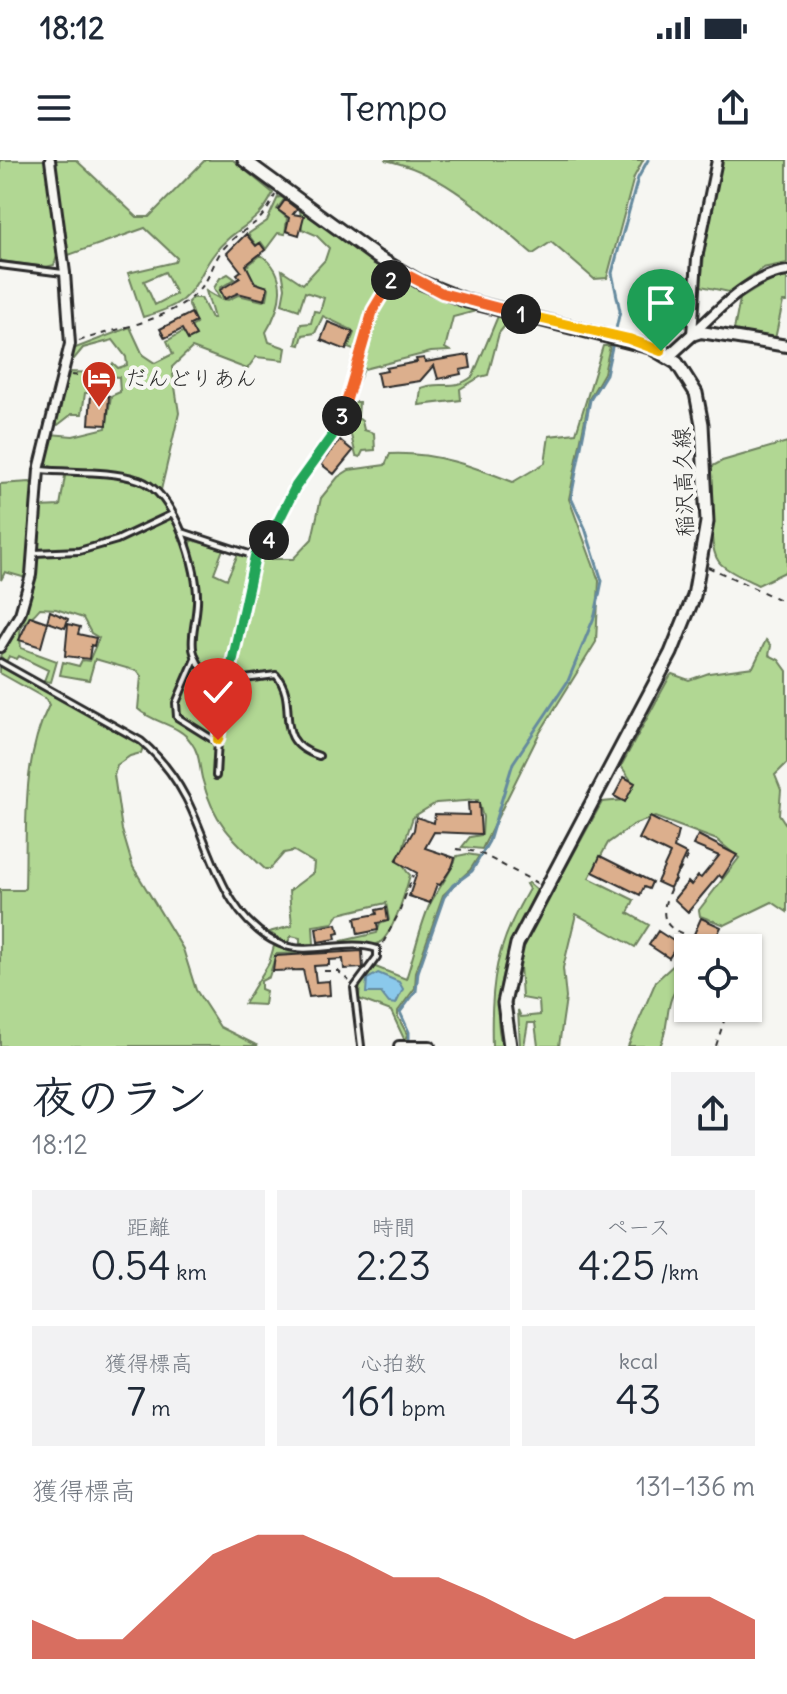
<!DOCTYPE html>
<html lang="ja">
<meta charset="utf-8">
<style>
:root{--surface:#fff;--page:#f2f2f3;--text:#1f2937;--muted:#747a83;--accent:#c8321e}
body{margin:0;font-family:Delius,"Klee One",sans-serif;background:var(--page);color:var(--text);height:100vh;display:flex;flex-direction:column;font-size:30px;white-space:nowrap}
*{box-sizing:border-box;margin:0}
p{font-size:26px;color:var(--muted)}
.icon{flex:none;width:44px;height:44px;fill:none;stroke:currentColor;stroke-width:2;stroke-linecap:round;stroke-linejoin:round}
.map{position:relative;height:886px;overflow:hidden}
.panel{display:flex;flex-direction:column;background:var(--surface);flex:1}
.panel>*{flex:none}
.tools{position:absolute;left:674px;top:774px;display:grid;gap:16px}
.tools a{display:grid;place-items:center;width:88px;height:88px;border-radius:0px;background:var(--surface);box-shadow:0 2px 6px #0004;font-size:40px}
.pin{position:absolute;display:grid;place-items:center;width:68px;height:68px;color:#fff;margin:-82px -34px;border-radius:50% 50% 50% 0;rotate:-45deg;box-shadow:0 0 8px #0007}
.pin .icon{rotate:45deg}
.km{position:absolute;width:40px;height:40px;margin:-20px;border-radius:50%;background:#222;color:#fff;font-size:22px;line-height:40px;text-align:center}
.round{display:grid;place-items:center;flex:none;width:84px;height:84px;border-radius:0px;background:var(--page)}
.head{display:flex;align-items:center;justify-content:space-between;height:136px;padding:0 32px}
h1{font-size:44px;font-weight:600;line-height:60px}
.metrics{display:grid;grid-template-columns:repeat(3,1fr);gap:12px;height:136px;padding:8px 32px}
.metrics div{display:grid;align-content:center;border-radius:0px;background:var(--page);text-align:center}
.metrics b{font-size:40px;font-weight:600}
.metrics small{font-size:22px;font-weight:400}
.metrics p{font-size:22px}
.chart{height:224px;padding:16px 32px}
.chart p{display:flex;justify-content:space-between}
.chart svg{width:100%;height:144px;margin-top:8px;fill:var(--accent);opacity:.7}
.status{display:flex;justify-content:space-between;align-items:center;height:56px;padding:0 40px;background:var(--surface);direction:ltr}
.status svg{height:22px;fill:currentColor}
header{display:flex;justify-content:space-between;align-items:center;height:104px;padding:0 32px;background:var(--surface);font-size:36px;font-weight:600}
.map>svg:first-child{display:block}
.green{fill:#b1d793;stroke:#6e815f;stroke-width:2;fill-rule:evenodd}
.water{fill:#8bc9eb;stroke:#658a9e;stroke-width:2}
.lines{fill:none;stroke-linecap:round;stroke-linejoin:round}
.stream{stroke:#658a9e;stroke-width:3}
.building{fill:#dcaf8d;stroke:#2b2b2b;stroke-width:2}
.service-casing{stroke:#2b2b2b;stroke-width:10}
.minor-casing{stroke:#2b2b2b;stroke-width:14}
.tertiary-casing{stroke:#2b2b2b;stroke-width:16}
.secondary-casing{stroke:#2b2b2b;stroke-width:17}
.path{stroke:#2b2b2b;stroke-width:2;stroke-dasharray:6 6;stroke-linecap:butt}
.service{stroke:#f6f6f2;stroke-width:4}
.minor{stroke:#f6f6f2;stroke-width:8}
.tertiary{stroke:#f6f6f2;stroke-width:10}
.secondary{stroke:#f6f6f2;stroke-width:11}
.split-1-casing{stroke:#fff;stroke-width:16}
.split-2-casing{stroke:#fff;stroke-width:16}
.split-3-casing{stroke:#fff;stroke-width:16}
.split-4-casing{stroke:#fff;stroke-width:16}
.split-5-casing{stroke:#fff;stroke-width:16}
.split-6-casing{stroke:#fff;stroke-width:16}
.split-1{stroke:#f5b400;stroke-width:10}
.split-2{stroke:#f0652b;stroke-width:10}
.split-3{stroke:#f0652b;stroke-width:10}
.split-4{stroke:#22a559;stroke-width:10}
.split-5{stroke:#22a559;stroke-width:10}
.split-6{stroke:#f5b400;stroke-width:10}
.labels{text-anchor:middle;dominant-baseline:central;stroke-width:8;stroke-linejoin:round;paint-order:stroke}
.poi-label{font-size:22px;fill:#2b2b2b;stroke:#f6f6f2;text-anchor:start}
.street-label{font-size:22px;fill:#2b2b2b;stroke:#f6f6f2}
</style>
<div class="status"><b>18:12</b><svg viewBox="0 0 49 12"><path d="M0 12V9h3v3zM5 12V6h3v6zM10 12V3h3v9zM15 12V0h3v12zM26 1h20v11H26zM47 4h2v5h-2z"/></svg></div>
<header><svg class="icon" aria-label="menu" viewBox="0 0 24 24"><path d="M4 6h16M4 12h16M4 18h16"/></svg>Tempo<svg class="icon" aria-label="share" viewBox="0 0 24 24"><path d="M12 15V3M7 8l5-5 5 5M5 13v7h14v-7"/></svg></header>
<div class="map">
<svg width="787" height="886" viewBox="0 0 787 886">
<rect width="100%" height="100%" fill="#f6f6f2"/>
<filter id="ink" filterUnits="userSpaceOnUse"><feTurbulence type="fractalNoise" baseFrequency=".0125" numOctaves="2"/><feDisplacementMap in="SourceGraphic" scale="16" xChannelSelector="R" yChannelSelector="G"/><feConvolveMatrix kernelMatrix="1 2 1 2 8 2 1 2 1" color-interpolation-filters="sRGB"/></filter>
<g filter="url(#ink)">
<path class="green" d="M0 0H47L57 96 54 105 46 107 0 101Z
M53 0H76L137 57H149L205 0H233L273 33C258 67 234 66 214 94 202 109 198 127 182 140 170 149 158 153 143 157L128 113 175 102 177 98 145 68 66 96ZM165 112 176 134 155 145 144 121Z
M385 0H643L634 17 607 118 594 119 551 82 533 94C488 56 444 12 385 0Z
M722 0H787V103L763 108 729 132 701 126 705 84Z
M278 37 285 38 277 49 287 58 285 74 278 73 266 89 261 82 256 85 248 74 267 61Z
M300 50 390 112 371 148 358 192 348 188 354 173 352 170 323 156 315 173 303 175 300 185 296 184 301 164 311 163 314 151 320 152 324 138 305 132 299 150 282 144 285 128 282 110 303 124 325 100 329 88 316 75 302 69Z
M261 95C289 114 282 146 266 172L269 182 286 188 284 200 256 197 247 209 192 188 172 207 179 253 161 330 143 317 123 314V319C130 321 140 323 147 327 182 350 199 422 192 460L197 465 200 434 190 387 192 380 223 389 214 413 227 419 238 394 252 399H293L312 379 321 338 338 317 349 310 385 305 390 294C435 292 472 306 513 322L545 303 549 276 576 273 603 186H610L604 213 589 239 569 339 599 421 596 482 539 574 482 689 462 687 470 677 482 675 483 657 478 640 436 643 413 657C408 674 394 701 410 715 406 730 392 779 377 784 370 787 353 784 344 784L342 781 377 773 380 764 389 760 386 743 339 754 333 763 313 766 314 784H300V778L291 776 287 784 269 772 292 766 289 731 313 713 314 703 294 691 284 693 270 709H265C233 680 213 662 202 618 199 605 200 594 191 582 179 564 153 563 138 549L141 516 137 511 95 499 89 520 60 515 63 502 79 506 82 500 89 501 99 478 91 473 83 458 56 449 40 448C25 467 17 458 21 488L57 501 51 522 44 521 48 510 19 496 17 499 9 496 6 502 0 496 24 454 39 347 60 346 66 310 44 305 50 274 73 276 106 268 111 236 120 232 119 217 108 216 105 233H85L82 254H72L58 265 52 263 65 212 107 213 113 203 118 208 127 205 126 197 113 180 83 188 74 199H70L73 189 130 167 143 195 155 203 173 194 167 181 196 164 188 142 192 138H201L211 158H214L206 131 220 139 214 128 220 118 228 114 235 119 220 128 223 139 228 140 238 135 263 141 267 139 269 128 250 120 247 106Z
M787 116V142H783L775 179 734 170 740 139 771 120Z
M397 118 445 140 480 150 453 157 445 188 450 191 431 192 364 209 358 222 355 221 375 151Z
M498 156 508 162 499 173 488 215 480 217 460 229 461 240 419 245 421 228C440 220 454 232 473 216Z
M351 242H359L358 258 362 261 364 270 374 273 375 290 363 291 360 297 356 296 351 275 338 271Z
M787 282V411L758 425C747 419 727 412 719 402 706 386 714 330 711 307L722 301Z
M30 322 33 325 26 418 5 412 1 420 0 324Z
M766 480 771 486 769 495 779 500 787 511V603L775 615 781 630 779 654 787 666V752L772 742 725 765 700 756 699 750 739 698 717 680 655 657 635 664 608 683 589 718 634 740 628 753 649 765 635 787 576 754 563 808 566 838 559 886H538L535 863H528L524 886H520L518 850 521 857 540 855 539 841 522 838 520 805 510 851 515 810 524 784 602 642 624 640 633 623 621 606 670 516 672 514 689 520 709 513 753 507Z
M0 506 137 581 143 587 141 593 130 596 117 605 114 615 122 670 133 707 183 789 196 830 220 867 258 886H0V730H23L25 728C27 667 21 601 49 545L46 539 0 513Z
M467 694 479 696 470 710 443 735 416 812 415 828 398 851V857L407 874 405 881 391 851 359 839 360 822 373 806 406 819C414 795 419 770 429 746 438 728 451 714 457 696Z
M529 723 537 730C512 780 488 829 502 886H492C490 821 496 785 529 729L526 724Z
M274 786 294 790H316V793L276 794 269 817 261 821V829L266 831 264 845 244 844 269 803Z
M688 792V816C660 840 673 859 660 886H628L656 821Z"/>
<path class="water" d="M378 813 399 822 403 829 396 844 389 843 381 833H366L367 819Z"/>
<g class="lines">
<path class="stream" d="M409 883V872L400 852 416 831 418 812 444 737 453 725 472 711 489 681 513 603 568 521 595 455 602 421 585 368 571 338 590 240 606 214 620 151 612 113 638 18 648 0"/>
</g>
<path class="building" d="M285 40 297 49 293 54 304 56 299 75 286 71 289 58 278 50Z
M246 74 256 86 260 83 265 90 246 105 255 123 268 127 265 140 238 133 225 139 220 130 240 118 237 114 241 111 227 93Z
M191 153 196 162 190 165 196 176 188 180 182 169 165 178 160 169Z
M328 162 353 172 346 190 321 180Z
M469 195 471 208 460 210 461 214 438 219 434 205 420 221 380 227 377 213 387 211 386 208 417 202 416 199 424 198 425 202Z
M91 234 109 236 107 265 89 264Z
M340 280 353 291 334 314 321 304Z
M50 451 68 459 65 468 48 462 41 487 19 480 30 456 47 462Z
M68 464 80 467 78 474 96 478 94 486 91 485 89 499 65 496Z
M624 617 635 623 625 642 614 636Z
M468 643H479L481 674 434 672 425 688 455 698 452 707 440 725 437 724 430 743 409 736 417 713 396 701 414 670 416 657 434 663 435 654 469 655Z
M650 657 678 671 674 688 686 694 670 728 657 722 670 694 639 679Z
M698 675 737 695 722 718 719 715 688 752 674 739 688 722 691 725 698 716 701 718 719 696 693 685Z
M600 696 652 722 649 729 644 727 640 735 593 712Z
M386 748 388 761 377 763 378 770 358 774 355 758 377 754 376 750Z
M701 758 721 767 715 780 711 782 694 774Z
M337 764 339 773 335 774 336 779 318 782 316 768Z
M658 771 678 784 669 798 649 785Z
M362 791 363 808 344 809 343 799 329 800V805L314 806 316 822 329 821 330 835 309 837 303 810 273 811 275 796Z"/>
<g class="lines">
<g class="service-casing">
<path id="service" d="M0 105 63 113
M41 310C72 313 109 310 139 320 175 332 199 409 197 443 195 476 183 489 209 517L228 521 255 396 182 372
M34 393 79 391 117 380 172 354
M195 499 176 543 177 557 217 582
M0 502 141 581C160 597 174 615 186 638 212 688 222 758 280 784 309 797 347 778 377 789V797L354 828 361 886
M216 616 218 580 228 521 276 515C301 544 269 580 319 596"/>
</g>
<g class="minor-casing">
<path id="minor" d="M692 174C720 149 748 116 787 111
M692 175 697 98 717 0
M0 487 20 454 31 415 39 310 70 184 65 113 50 0
M399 886H430"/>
</g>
<g class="tertiary-casing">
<path id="tertiary" d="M669 196 692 175 701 172 787 186"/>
</g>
<g class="secondary-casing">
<path id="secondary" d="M244 0 377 97 420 122 467 141 650 187 677 203 696 233 702 264 707 362 694 436 671 493 517 784 504 843 510 886"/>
</g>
<path class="path" d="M79 181C119 167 168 162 199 130 211 118 213 100 224 88 245 64 260 69 275 35
M71 215 110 218
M259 393 296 326 339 264 373 150 392 117
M708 407 787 443
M456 689 478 692 537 723
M687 697C679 715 648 756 675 770 688 777 703 781 716 788
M383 783 399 753 413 715
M324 811H338L349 821
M716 886 728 848"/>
<use href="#service" class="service"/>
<use href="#minor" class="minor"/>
<use href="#tertiary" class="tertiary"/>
<use href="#secondary" class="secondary"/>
</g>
</g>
<g class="lines" filter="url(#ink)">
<g class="split-1-casing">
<path id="split-1" d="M521 154 629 179 661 191"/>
</g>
<g class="split-2-casing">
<path id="split-2" d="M391 120 396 109 442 133 521 154"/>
</g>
<g class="split-3-casing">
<path id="split-3" d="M342 256 373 150 391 120"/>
</g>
<g class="split-4-casing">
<path id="split-4" d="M269 380 296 326 332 276 342 256"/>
</g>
<g class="split-5-casing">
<path id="split-5" d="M229 517 255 396 264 390 269 380"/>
</g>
<g class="split-6-casing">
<path id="split-6" d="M218 580 229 517"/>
</g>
<use href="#split-1" class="split-1"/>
<use href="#split-2" class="split-2"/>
<use href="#split-3" class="split-3"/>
<use href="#split-4" class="split-4"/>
<use href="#split-5" class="split-5"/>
<use href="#split-6" class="split-6"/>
</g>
<defs>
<g id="hotel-pin" transform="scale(1.8)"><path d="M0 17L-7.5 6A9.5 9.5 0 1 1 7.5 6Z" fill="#c8321e" stroke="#f6f6f2"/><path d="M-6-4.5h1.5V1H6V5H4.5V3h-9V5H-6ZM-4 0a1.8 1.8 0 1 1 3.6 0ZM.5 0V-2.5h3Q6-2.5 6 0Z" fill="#fff"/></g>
</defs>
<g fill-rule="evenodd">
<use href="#hotel-pin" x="99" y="218"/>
</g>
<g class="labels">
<g class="poi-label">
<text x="125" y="218">だんどりあん</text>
</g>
<g class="street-label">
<text transform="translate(683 322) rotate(-92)">稲沢高久線</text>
</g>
</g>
</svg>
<div class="tools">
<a><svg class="icon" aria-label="locate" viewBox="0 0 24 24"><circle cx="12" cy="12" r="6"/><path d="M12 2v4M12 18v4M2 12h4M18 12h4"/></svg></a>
</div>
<div class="pin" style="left:661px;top:191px;background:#1e9e55"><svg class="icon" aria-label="arrive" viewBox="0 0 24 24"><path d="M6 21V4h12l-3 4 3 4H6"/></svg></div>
<div class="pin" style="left:218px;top:580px;background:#d93025"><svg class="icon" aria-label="check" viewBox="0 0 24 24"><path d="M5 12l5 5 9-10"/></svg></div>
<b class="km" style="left:521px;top:154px">1</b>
<b class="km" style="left:391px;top:120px">2</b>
<b class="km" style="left:342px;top:256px">3</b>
<b class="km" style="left:269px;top:380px">4</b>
</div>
<section class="panel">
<div class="head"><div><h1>夜のラン</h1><p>18:12</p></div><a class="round"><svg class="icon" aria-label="share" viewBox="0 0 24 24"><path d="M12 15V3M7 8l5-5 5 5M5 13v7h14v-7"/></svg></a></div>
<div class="metrics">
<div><p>距離</p><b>0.54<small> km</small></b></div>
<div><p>時間</p><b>2:23</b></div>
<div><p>ペース</p><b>4:25<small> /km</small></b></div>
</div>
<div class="metrics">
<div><p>獲得標高</p><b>7<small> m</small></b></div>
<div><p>心拍数</p><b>161<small> bpm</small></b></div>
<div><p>kcal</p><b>43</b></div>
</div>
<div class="chart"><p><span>獲得標高</span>131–136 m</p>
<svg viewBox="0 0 160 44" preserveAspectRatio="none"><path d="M0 44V32L10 38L20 38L30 25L40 12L50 6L60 6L70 12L80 19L90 19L100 25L110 32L120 38L130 32L140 25L150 25L160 32V44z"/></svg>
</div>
</section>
